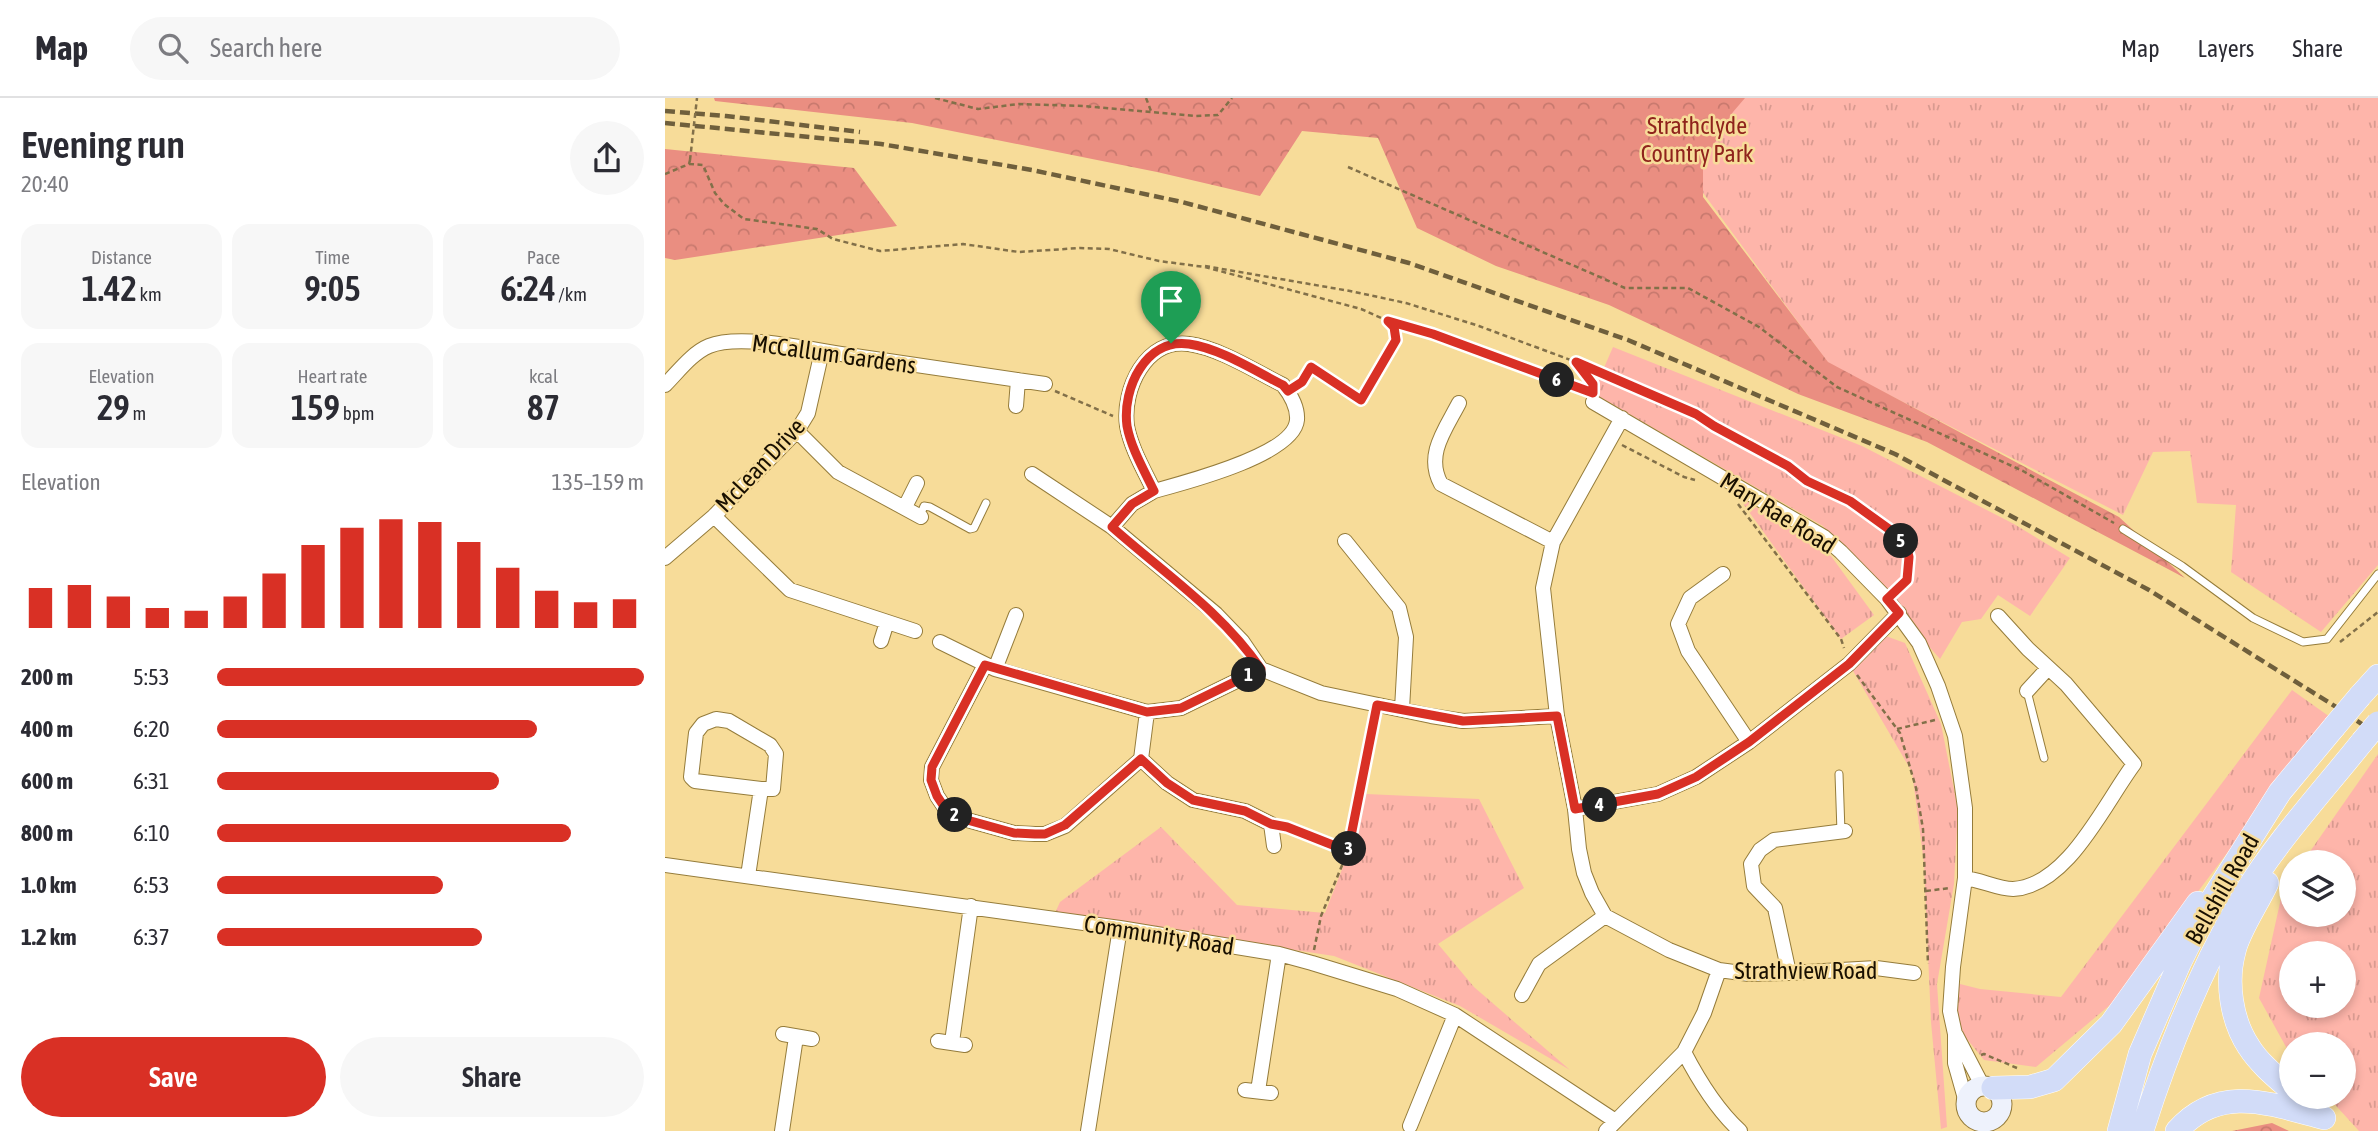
<!DOCTYPE html>
<meta charset="utf-8">
<style>
:root{--surface:#fff;--page:#f7f7f7;--text:#2b2b33;--muted:#7c7c81;--line:#e1e1e2;--accent:#d93025}
body{margin:0;font-family:"Asap Condensed",sans-serif;background:var(--page);color:var(--text);height:100vh;display:flex;flex-direction:column;font-size:26px;white-space:nowrap}
*{box-sizing:border-box;margin:0}
p{font-size:23px;color:var(--muted)}
.icon{flex:none;width:38px;height:38px;fill:none;stroke:currentColor;stroke-width:2;stroke-linecap:round;stroke-linejoin:round}
.map{position:relative;flex:1;overflow:hidden}
.sheet{display:flex;flex-direction:column;background:var(--surface);width:665px}
.sheet>*{flex:none}
.controls{position:absolute;left:1614px;top:752px;display:grid;gap:14px}
.controls a{display:grid;place-items:center;width:77px;height:77px;border-radius:50%;background:var(--surface);box-shadow:0 4px 10px #0003;font-size:35px}
.pin{position:absolute;display:grid;place-items:center;width:60px;height:60px;color:#fff;margin:-72px -30px;border-radius:50% 50% 50% 0;rotate:-45deg;box-shadow:0 0 7px #0007}
.pin .icon{rotate:45deg}
.km{position:absolute;width:35px;height:35px;margin:-18px;border-radius:50%;background:#222;color:#fff;font-size:19px;line-height:35px;text-align:center}
.round{display:grid;place-items:center;flex:none;width:74px;height:74px;border-radius:37px;background:var(--page)}
.headline{display:flex;align-items:center;justify-content:space-between;height:119px;padding:0 21px}
h1{font-size:38px;font-weight:600;line-height:52px}
.stats{display:grid;grid-template-columns:repeat(3,1fr);gap:10px;height:119px;padding:7px 21px}
.stats div{display:grid;align-content:center;border-radius:18px;background:var(--page);text-align:center}
.stats b{font-size:35px;font-weight:600}
.stats small{font-size:19px;font-weight:400}
.stats p{font-size:19px}
.chart{height:196px;padding:14px 21px}
.chart p{display:flex;justify-content:space-between}
.chart svg{width:100%;height:126px;margin-top:7px;stroke:var(--accent);stroke-width:6}
.action{display:flex;gap:14px;margin-top:auto;padding:14px 21px}
.action a{flex:1;height:80px;border-radius:42px;background:var(--accent);color:#fff;font-size:28px;font-weight:600;line-height:80px;text-align:center}
.action a+a{background:var(--page);color:var(--text)}
ul{padding:0 21px;list-style:none;font-size:23px}
li{display:grid;grid-template-columns:112px 84px 1fr;align-items:center;height:52px}
li i{height:18px;border-radius:9px;background:var(--accent)}
header{display:flex;align-items:center;gap:42px;box-sizing:border-box;height:98px;padding:0 35px;background:var(--surface);border-bottom:2px solid var(--line)}
header strong{font-size:33px}
nav{display:flex;gap:38px;margin-inline-start:auto;font-size:24px}
.search{width:490px;height:63px;background:var(--page);display:flex;align-items:center;gap:18px;box-sizing:border-box;padding:0 24px;border-radius:38px;color:var(--muted);font-size:26px}
main{display:flex;flex:1;min-height:0}
.map>svg:first-child{display:block}
.grass{fill:url(#grass-tufts);fill-rule:evenodd}
.forest{fill:url(#forest-crowns)}
.lines{fill:none;stroke-linecap:round;stroke-linejoin:round}
.service-casing{stroke:#957c3b;stroke-width:9}
.minor-casing{stroke:#957c3b;stroke-width:16}
.secondary-casing{stroke:#957c3b;stroke-width:21}
.trunk-casing{stroke:#fff;stroke-width:24}
.path{stroke:#827049;stroke-width:2.5;stroke-dasharray:5 3.5;stroke-linecap:butt}
.service{stroke:#fff;stroke-width:7}
.minor{stroke:#fff;stroke-width:14}
.secondary{stroke:#eef2fc;stroke-width:19}
.trunk{stroke:#d2dcf8;stroke-width:23}
.rail{stroke:#6f5f3c;stroke-width:4.5;stroke-dasharray:10 5;stroke-linecap:butt}
.trunk-bridge-casing{stroke:#fff;stroke-width:24;stroke-linecap:butt}
.path-bridge{stroke:#827049;stroke-width:2.5;stroke-dasharray:5 3.5;stroke-linecap:butt}
.trunk-bridge{stroke:#d2dcf8;stroke-width:23}
.route-casing{stroke:#fff;stroke-width:14}
.route{stroke:#d93025;stroke-width:9}
.labels{text-anchor:middle;dominant-baseline:central;stroke-width:5;stroke-linejoin:round;paint-order:stroke}
.park-label{font-size:24px;fill:#8f231c;stroke:#f7dc99}
.street-label{font-size:24px;fill:#180f00;stroke:#f7dc99}
</style>
<header>
<strong>Map</strong>
<div class="search"><svg class="icon" aria-label="search" viewBox="0 0 24 24"><circle cx="10" cy="10" r="6"/><path d="M15 15l6 6"/></svg>Search here</div>
<nav><a>Map</a><a>Layers</a><a>Share</a></nav>
</header>
<main>
<section class="sheet">
<div class="headline"><div><h1>Evening run</h1><p>20:40</p></div><a class="round"><svg class="icon" aria-label="share" viewBox="0 0 24 24"><path d="M12 15V3M7 8l5-5 5 5M5 13v7h14v-7"/></svg></a></div>
<div class="stats">
<div><p>Distance</p><b>1.42<small> km</small></b></div>
<div><p>Time</p><b>9:05</b></div>
<div><p>Pace</p><b>6:24<small> /km</small></b></div>
</div>
<div class="stats">
<div><p>Elevation</p><b>29<small> m</small></b></div>
<div><p>Heart rate</p><b>159<small> bpm</small></b></div>
<div><p>kcal</p><b>87</b></div>
</div>
<div class="chart"><p><span>Elevation</span>135–159 m</p>
<svg viewBox="0 0 160 44" preserveAspectRatio="none"><path d="M5 44V30M15 44V29M25 44V33M35 44V37M45 44V38M55 44V33M65 44V25M75 44V15M85 44V9M95 44V6M105 44V7M115 44V14M125 44V23M135 44V31M145 44V35M155 44V34"/></svg>
</div>
<ul>
<li><b>200 m</b>5:53<i style="width:100%"></i></li>
<li><b>400 m</b>6:20<i style="width:75%"></i></li>
<li><b>600 m</b>6:31<i style="width:66%"></i></li>
<li><b>800 m</b>6:10<i style="width:83%"></i></li>
<li><b>1.0 km</b>6:53<i style="width:53%"></i></li>
<li><b>1.2 km</b>6:37<i style="width:62%"></i></li>
</ul>
<div class="action"><a>Save</a><a>Share</a></div>
</section>
<div class="map">
<svg width="1713" height="1033" viewBox="0 0 1713 1033">
<defs>
<pattern id="grass-tufts" width="24" height="20" patternUnits="userSpaceOnUse" patternTransform="scale(1.75)"><rect width="24" height="20" fill="#feb5aa"/><path d="M3 7l-1-3M5 7V3M7 7l1-3M15 17l-1-3M17 17v-4M19 17l1-3" fill="none" stroke="#d99a90"/></pattern>
<pattern id="forest-crowns" width="20" height="18" patternUnits="userSpaceOnUse" patternTransform="scale(1.75)"><rect width="20" height="18" fill="#ea8e81"/><path d="M2 6a3 3 0 1 1 6 0M12 15a3 3 0 1 1 6 0" fill="none" stroke="#c8796e"/></pattern>
</defs>
<rect width="100%" height="100%" fill="#f7dc99"/>
<path class="grass" d="M738 0H1713V467L1656 534 1566 474 1571 407 1532 405 1525 353 1488 354 1458 417 1164 266 1033 88Z
M948 249 1197 348 1349 426 1405 460 1365 518 1333 497 1316 521 1297 524 1275 561 1158 428 928 295Z
M1071 396 1166 458 1209 517 1176 541Z
M1218 537 1240 545 1276 626 1293 712 1289 786 1272 886 1282 1029 1276 1031 1266 924 1259 765 1247 674 1184 566Z
M1627 592 1665 619 1451 902 1371 969 1319 962 1293 930 1291 885 1315 891 1396 899Z
M1713 656V1033H1694L1663 999H1678V947H1626V958L1594 900 1618 791 1626 781V817H1678V765H1637ZM1626 856H1678V908H1626Z
M701 696 814 701 859 790 773 846 809 889 905 972 795 908 669 858 390 815 395 804 496 729 572 807 660 815 683 756Z"/>
<path class="forest" d="M49 0H1080L1068 14 1038 65V99L1163 264 1454 419 1520 480 1262 344 1133 296 944 207 831 168 752 130 713 40 637 33 595 98 492 74 247 25 50 3Z
M0 51 189 70 232 128 10 162 0 160Z
M1607 1025 1624 1033H1567Z"/>
<g class="lines">
<g class="service-casing">
<path id="service" d="M255 418 259 408 265 409 305 431 309 430 321 405
M1458 431 1517 468 1588 520 1638 544 1662 541 1713 476
M1362 593 1379 660
M1174 676 1176 734"/>
</g>
<g class="minor-casing">
<path id="minor" d="M0 287C13 274 27 255 44 248 75 235 149 252 183 257 249 267 315 276 380 286
M928 304 1159 439 1176 454 1222 501 1254 545 1273 588 1290 638 1300 710V780L1288 869 1285 913 1290 936V965L1301 1004
M794 305C780 332 760 357 776 386L888 444
M351 308 353 282
M957 320 888 444 878 490 892 618 910 711 914 751 919 775 927 795 940 818 1004 852 1054 872 1084 876 1124 875 1211 870 1249 875
M132 333 173 374 256 419
M367 376 447 429 551 516 577 543 596 571
M240 409 252 385
M49 418 125 492 250 533
M447 429 467 406 489 393C479 372 466 350 462 328 457 291 481 240 524 246 554 250 590 273 618 287 625 296 633 309 632 322 629 357 518 385 489 393
M680 443 734 510 741 539 737 611
M0 460 49 418 132 333 143 315 157 253
M1058 476 1025 500 1013 526 1023 553 1084 644
M216 543 222 524
M275 544 330 571 482 614 516 610 596 571
M320 567 267 669 266 682 272 698 280 710 295 720 349 735 370 736H380L400 728 476 661 482 614
M330 571 351 517
M596 571 656 595 766 618 798 623 892 618
M1362 593 1383 570
M476 661 502 685 528 702 580 713 606 726 609 748
M910 711 993 696 1031 679 1084 644 1184 566 1234 515
M0 767 455 830 614 856 647 865 732 891 790 917 949 1022
M83 778 96 691 30 683 26 679 31 635 38 626 51 621 64 623 105 647 111 656 108 691H96
M1300 780C1316 782 1333 791 1348 791 1403 788 1439 706 1469 666L1401 586 1363 551 1333 518
M1124 875 1110 810 1089 788 1086 766 1095 752 1109 742 1180 733
M857 897 874 866 940 818
M118 936 147 941
M1291 937 1317 987
M273 943 300 947
M287 944 306 808
M1019 954C1034 983 1051 1011 1075 1033
M580 992 606 995
M593 993 614 856
M745 1028 790 917
M117 1033 131 939
M423 1033 455 830
M941 1033 1019 954 1039 915 1054 872"/>
</g>
<g class="secondary-casing">
<path id="secondary" d="M1301 1006a18 18 0 1 1 36 0a18 18 0 1 1-36 0Z"/>
</g>
<g class="trunk-casing">
<path id="trunk" d="M1695 598 1713 578
M1602 785C1593 805 1573 834 1569 854 1561 884 1566 922 1584 949 1594 965 1611 979 1626 992
M1328 990 1365 989 1389 982 1446 926 1533 805
M1454 1033 1475 956 1515 864 1543 808 1615 694 1669 629
M1477 1033C1503 951 1535 872 1579 797 1612 743 1657 694 1697 644
M1512 1033C1554 985 1606 1006 1659 1020"/>
</g>
<path class="path" d="M270 0 313 11 354 6 418 8 531 18 553 17 567 0
M481 0 486 13
M24 66 38 67 50 95 59 106 79 121 152 131 168 141 215 153 298 146 354 154 415 150 444 151 494 163 540 169 696 211 723 223 729 229 731 237V242L696 302 646 269 635 286
M683 69 960 190H1023L1094 229 1172 289 1358 373 1449 425
M0 76 24 66 25 62
M540 168 685 193 741 205 814 228 911 264 928 286V292
M725 223 768 236 920 293
M911 264 1031 315 1049 328 1123 368 1142 383 1185 403 1207 417 1228 434 1242 450 1244 459 1242 482 1231 491
M390 293 448 318
M957 347 1019 379 1030 382
M1073 406 1176 541 1179 550
M1675 544 1713 514
M1192 577 1235 635 1251 690 1258 731 1263 866
M1232 631 1270 622
M620 728 683 753 709 620
M1261 793 1285 790
M649 852 656 818 683 753
M1316 957 1319 956 1352 970"/>
<use href="#service" class="service"/>
<use href="#minor" class="minor"/>
<use href="#secondary" class="secondary"/>
<use href="#trunk" class="trunk"/>
<path class="rail" d="M0 13 61 18 195 34
M0 25 216 46 367 72 517 104 744 165 963 242 1230 356 1484 492 1676 612 1713 637"/>
<g class="trunk-bridge-casing">
<path id="trunk-bridge" d="M1669 629 1695 598
M1697 644 1713 625"/>
</g>
<path class="path-bridge" d="M25 62 32 0"/>
<use href="#trunk-bridge" class="trunk-bridge"/>
</g>
<g class="lines">
<g class="route-casing">
<path id="route" d="M723 223 768 236 928 295V286L911 264 1031 316 1049 328 1123 368 1142 383 1185 403 1228 434 1242 450 1244 459 1242 482 1222 501 1234 515 1184 566 1084 644 1031 679 993 696 910 711 892 618 798 623 712 607 683 753 622 729 606 726 580 713 528 702 502 685 476 661 400 727 380 736H370L349 735 295 720 280 710 272 698 266 682 267 669 320 567 482 614 516 610 596 571C556 513 500 476 447 429L467 406 489 393C479 372 466 350 462 328 457 290 481 240 524 246 554 250 590 273 618 287L623 293 637 284 646 269 696 302 731 242 729 229Z"/>
</g>
<use href="#route" class="route"/>
</g>
<g class="labels">
<g class="park-label">
<text x="1032" y="27">Strathclyde<tspan x="1032" dy="28">Country Park</tspan></text>
</g>
<g class="street-label">
<text transform="translate(169 256) rotate(8)">McCallum Gardens</text>
<text transform="translate(95 367) rotate(-47)">McLean Drive</text>
<text transform="translate(1113 415) rotate(32)">Mary Rae Road</text>
<text transform="translate(1557 791) rotate(-60)">Bellshill Road</text>
<text transform="translate(494 837) rotate(9)">Community Road</text>
<text x="1141" y="872">Strathview Road</text>
</g>
</g>
</svg>
<div class="controls">
<a><svg class="icon" aria-label="layers" viewBox="0 0 24 24"><path d="M12 4l9 5-9 5-9-5zM3 14l9 5 9-5"/></svg></a>
<a>+</a>
<a>−</a>
</div>
<div class="pin" style="left:506px;top:245px;background:#1e9e55"><svg class="icon" aria-label="arrive" viewBox="0 0 24 24"><path d="M6 21V4h12l-3 4 3 4H6"/></svg></div>
<b class="km" style="left:584px;top:577px">1</b>
<b class="km" style="left:290px;top:717px">2</b>
<b class="km" style="left:684px;top:751px">3</b>
<b class="km" style="left:935px;top:707px">4</b>
<b class="km" style="left:1236px;top:443px">5</b>
<b class="km" style="left:892px;top:282px">6</b>
</div>
</main>
